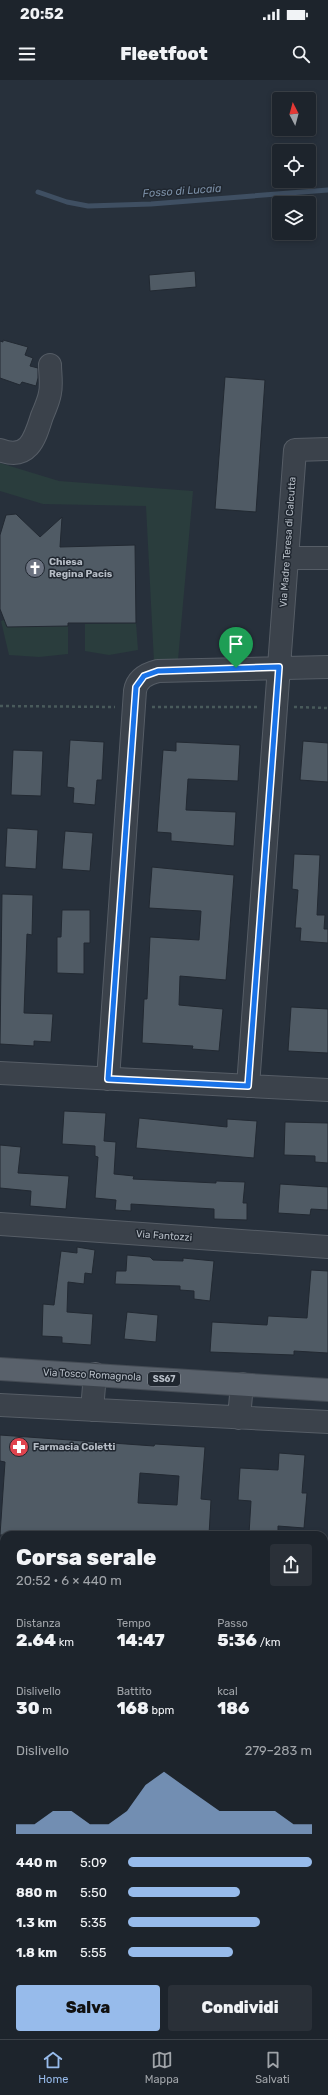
<!DOCTYPE html>
<html lang="it">
<meta charset="utf-8">
<style>
:root{--surface:#1d242c;--page:#2a3038;--text:#f1f3f6;--muted:#a0a4a9;--line:#3b4148;--accent:#97bbeb}
body{margin:0;font-family:Rubik,sans-serif;background:var(--page);color:var(--text);height:100vh;display:flex;flex-direction:column;font-size:15px;white-space:nowrap}
*{box-sizing:border-box;margin:0}
p{font-size:13px;color:var(--muted)}
.icon{flex:none;width:22px;height:22px;fill:none;stroke:currentColor;stroke-width:2;stroke-linecap:round;stroke-linejoin:round}
.map{position:relative;flex:1;overflow:hidden}
.drawer{position:absolute;left:0px;top:1451px;width:328px;height:508px;display:flex;flex-direction:column;background:var(--surface);border-radius:12px 12px 0 0;box-shadow:0 2px 6px #0003,0 0 0 1px var(--line)}
.drawer>*{flex:none}
.needle{width:26px;rotate:354deg}
.fabs{position:absolute;left:272px;top:12px;display:grid;gap:8px}
.fabs a{display:grid;place-items:center;width:44px;height:44px;border-radius:4px;background:var(--surface);box-shadow:0 2px 6px #0003,0 0 0 1px var(--line);font-size:20px}
.pin{position:absolute;display:grid;place-items:center;width:34px;height:34px;color:#fff;margin:-41px -17px;border-radius:50% 50% 50% 0;rotate:-45deg;box-shadow:0 0 4px #0007}
.pin .icon{rotate:45deg}
.round{display:grid;place-items:center;flex:none;width:42px;height:42px;border-radius:4px;background:var(--page)}
.head{display:flex;align-items:center;justify-content:space-between;height:68px;padding:0 16px}
h1{font-size:22px;font-weight:800;line-height:30px}
.figures{display:grid;grid-template-columns:repeat(3,1fr);gap:6px;height:68px;padding:4px 16px}
.figures div{display:grid;align-content:center}
.figures b{font-size:17px;font-weight:800}
.figures small{font-size:11px;font-weight:400}
.figures p{font-size:11px}
.chart{height:112px;padding:8px 16px}
.chart p{display:flex;justify-content:space-between}
.chart svg{width:100%;height:72px;margin-top:4px;fill:var(--accent);opacity:.7}
.cta{display:flex;gap:8px;margin-top:auto;padding:8px 16px}
.cta a{flex:1;height:46px;border-radius:4px;background:var(--accent);color:#111;font-size:16px;font-weight:800;line-height:46px;text-align:center}
.cta a+a{background:var(--page);color:var(--text)}
ul{padding:0 16px;list-style:none;font-size:13px}
li{display:grid;grid-template-columns:64px 48px 1fr;align-items:center;height:30px}
li i{height:10px;border-radius:5px;background:var(--accent)}
.status{display:flex;justify-content:space-between;align-items:center;height:28px;padding:0 20px;background:var(--surface);direction:ltr}
.status svg{height:11px;fill:currentColor}
header{display:flex;justify-content:space-between;align-items:center;height:52px;padding:0 16px;background:var(--surface);font-size:18px;font-weight:800}
.tab-bar{display:flex;justify-content:space-around;align-items:center;height:56px;border-top:1px solid var(--line);background:var(--surface);font-size:11px;color:var(--muted)}
.tab-bar a{display:grid;justify-items:center;gap:2px}
.tab-bar .current{color:var(--accent)}
.map>svg:first-child{display:block}
.green{fill:#2a3d3d}
.lines{fill:none;stroke-linecap:round;stroke-linejoin:round}
.stream{stroke:#3f4f62;stroke-width:5}
.building{fill:#505b65;stroke:#222932;fill-rule:evenodd}
.minor-casing{stroke:#565d66;stroke-width:24}
.major-casing{stroke:#444b54;stroke-width:24}
.path{stroke:#495a5b;stroke-width:2.5;stroke-dasharray:3 3;stroke-linecap:butt}
.minor{stroke:#3b424b;stroke-width:22}
.major{stroke:#59616b;stroke-width:22}
.rail-casing{stroke:#5d6772;stroke-width:4.5}
.rail{stroke:#202730;stroke-width:3;stroke-dasharray:9;stroke-linecap:butt}
.route-casing{stroke:#fff;stroke-width:8}
.route{stroke:#1a73e8;stroke-width:5}
.labels{text-anchor:middle;dominant-baseline:central;stroke-width:3;stroke-linejoin:round;paint-order:stroke}
.shield{fill:#202730;stroke:#899099;stroke-width:1}
.shield-label{font-size:9px;font-weight:bold;fill:#b6bdc6}
.street-label{font-size:10px;fill:#b6bdc6;stroke:#202730}
.poi-label{font-size:10px;font-weight:bold;fill:#b6bdc6;stroke:#202730;text-anchor:start}
.water-label{font-size:11px;font-style:italic;fill:#7b8fa6;stroke:#202730}
</style>
<div class="status"><b>20:52</b><svg viewBox="0 0 49 12"><path d="M0 12V9h3v3zM5 12V6h3v6zM10 12V3h3v9zM15 12V0h3v12zM26 1h20v11H26zM47 4h2v5h-2z"/></svg></div>
<header><svg class="icon" aria-label="menu" viewBox="0 0 24 24"><path d="M4 6h16M4 12h16M4 18h16"/></svg>Fleetfoot<svg class="icon" aria-label="search" viewBox="0 0 24 24"><circle cx="10" cy="10" r="6"/><path d="M15 15l6 6"/></svg></header>
<div class="map">
<svg width="328" height="1959" viewBox="0 0 328 1959">
<rect width="100%" height="100%" fill="#27303b"/>
<path class="green" d="M0 383 59 401 193 411 178 580 154 582 146 426 43 424 0 411Z
M4 540 7 547 68 546V574L39 577 9 575 1 541Z
M136 543 138 570 109 575 85 571V544Z
M0 1680H4V1729H0Z"/>
<g class="lines">
<path class="stream" d="M38 112 67 122 88 126 151 124 328 110"/>
</g>
<path class="building" d="M195 191 196 207 150 211 149 195Z
M3 260 28 267 25 275 33 278 30 286 38 288V298L36 306 22 302 20 305 0 298V261L3 262Z
M225 297 265 300 256 432 215 429Z
M16 434 40 457 62 437 60 467 135 465 136 543H68V546L7 547 0 529V455L6 435Z
M70 660 104 662 102 700H97L95 725 73 723 74 708 67 707Z
M303 661 328 663V702L300 700Z
M176 662 240 665 238 701 188 699 186 730 236 732 234 766 171 761V753L157 752 163 670 176 671Z
M13 670 43 671 41 716 11 715Z
M7 748 38 750 36 789 5 787Z
M65 751 93 753 90 791 62 789Z
M294 774 320 775 317 835H325L324 849H328V863L300 861 301 848H295L298 810 292 809Z
M152 787 234 795 226 900 180 896 179 925 223 929 219 971 192 969 193 966 142 963 144 919H147L150 857 199 860 201 831 149 828Z
M2 814 33 815 32 855 27 854 24 933 53 934 51 962 34 961V966L0 964Z
M62 830H90V863H84V894L57 893V857H61Z
M291 927 328 929V973L288 971Z
M64 1031 106 1033 104 1061 116 1062 114 1094 134 1096 133 1099 216 1103V1101L245 1102 243 1123H247V1140L214 1139V1129L131 1124V1131L115 1130 116 1120 95 1118 98 1077 95 1076V1066L62 1064Z
M139 1038 227 1047V1039L257 1041 254 1078 136 1068Z
M285 1042 328 1043V1083L315 1082V1076L284 1075Z
M0 1065 21 1067 18 1093 69 1096 66 1129 30 1126 31 1111 0 1108Z
M280 1104 328 1107V1130L311 1129 310 1135 278 1133Z
M77 1167 95 1170 92 1194 85 1193 84 1204 68 1202 67 1232 93 1234 91 1265 62 1263V1257L42 1256 43 1224 54 1225 61 1171 77 1173Z
M127 1175 150 1177 153 1180 183 1181V1178L214 1181 210 1221 194 1219V1211L180 1210V1206L115 1204 116 1191H126Z
M311 1190 328 1191V1273L294 1271V1275L210 1272 212 1242 267 1245 268 1236 307 1238Z
M127 1232 158 1235 156 1262 124 1259Z
M0 1355 154 1366 155 1364 205 1367 201 1419 211 1420 209 1455H0L5 1382 0 1381ZM140 1393 179 1396 177 1425 138 1423Z
M279 1373 305 1375 302 1413H307L304 1448 278 1446V1455L249 1454 251 1421 238 1420 240 1388 278 1390Z"/>
<g class="lines">
<g class="minor-casing">
<path id="minor" d="M0 370C29 381 35 358 42 336 45 329 49 320 50 313 52 304 50 293 50 285
M287 478H328
M0 993 328 1010
M108 999 135 611C137 599 146 594 158 591L328 587
M248 1006 295 370 328 369
M0 1144 328 1167
M0 1325 328 1342
M92 1330 95 1294
M239 1338 242 1304
M0 1605H4
M324 1632H328
M0 1743 4 1744
M324 1774 328 1775"/>
</g>
<g class="major-casing">
<path id="major" d="M0 1289 328 1310"/>
</g>
<path class="path" d="M0 626 115 627
M152 627H257
M294 627 328 628"/>
<use href="#minor" class="minor"/>
<use href="#major" class="major"/>
<g class="rail-casing">
<path id="rail" d="M0 1859H4
M0 1867 4 1868
M324 1883 328 1884
M324 1892H328"/>
</g>
<use href="#rail" class="rail"/>
</g>
<g class="lines">
<g class="route-casing">
<path id="route" d="M279 587 248 1006 108 999 136 607 144 596 158 591Z"/>
</g>
<use href="#route" class="route"/>
</g>
<defs>
<g id="church-disc" transform="scale(1)"><circle r="9.5" fill="#6b7280" stroke="#202730"/><path d="M-1.2-6h2.4v3.5h3.3v2.4h-3.3V6h-2.4V-.1h-3.3v-2.4h3.3Z" fill="#fff"/></g>
<g id="pharmacy-disc" transform="scale(1)"><circle r="9.5" fill="#e0444e" stroke="#202730"/><path d="M-2-6h4v4h4v4h-4v4h-4v-4h-4v-4h4Z" fill="#fff"/></g>
</defs>
<g fill-rule="evenodd">
<use href="#church-disc" x="35" y="488"/>
<use href="#pharmacy-disc" x="19" y="1367"/>
</g>
<g class="labels">
<rect class="shield" x="148" y="1292" width="32" height="14" rx="3"/>
<g class="shield-label">
<text x="164" y="1299">SS67</text>
</g>
<g class="street-label">
<text transform="translate(288 462) rotate(-86)">Via Madre Teresa di Calcutta</text>
<text transform="translate(164 1156) rotate(4)">Via Fantozzi</text>
<text transform="translate(92 1295) rotate(3)">Via Tosco Romagnola</text>
</g>
<g class="poi-label">
<text x="49" y="482">Chiesa<tspan x="49" dy="12">Regina Pacis</tspan></text>
<text x="33" y="1367">Farmacia Coletti</text>
</g>
<g class="water-label">
<text transform="translate(182 111) rotate(-4)">Fosso di Lucaia</text>
</g>
</g>
</svg>
<div class="fabs">
<a><svg class="needle" viewBox="-14 -14 28 28"><path d="M0-13l5 13h-10z" fill="#e53935"/><path d="M0 13l5-13h-10z" fill="#a0a4a9"/></svg></a>
<a><svg class="icon" aria-label="locate" viewBox="0 0 24 24"><circle cx="12" cy="12" r="6"/><path d="M12 2v4M12 18v4M2 12h4M18 12h4"/></svg></a>
<a><svg class="icon" aria-label="layers" viewBox="0 0 24 24"><path d="M12 4l9 5-9 5-9-5zM3 14l9 5 9-5"/></svg></a>
</div>
<div class="pin" style="left:236px;top:588px;background:#1e9e55"><svg class="icon" aria-label="arrive" viewBox="0 0 24 24"><path d="M6 21V4h12l-3 4 3 4H6"/></svg></div>
<section class="drawer">
<div class="head"><div><h1>Corsa serale</h1><p>20:52 · 6 × 440 m</p></div><a class="round"><svg class="icon" aria-label="share" viewBox="0 0 24 24"><path d="M12 15V3M7 8l5-5 5 5M5 13v7h14v-7"/></svg></a></div>
<div class="figures">
<div><p>Distanza</p><b>2.64<small> km</small></b></div>
<div><p>Tempo</p><b>14:47</b></div>
<div><p>Passo</p><b>5:36<small> /km</small></b></div>
</div>
<div class="figures">
<div><p>Dislivello</p><b>30<small> m</small></b></div>
<div><p>Battito</p><b>168<small> bpm</small></b></div>
<div><p>kcal</p><b>186</b></div>
</div>
<div class="chart"><p><span>Dislivello</span>279–283 m</p>
<svg viewBox="0 0 160 44" preserveAspectRatio="none"><path d="M0 44V38L10 38L20 30L30 30L40 38L50 38L60 30L70 14L80 6L90 14L100 22L110 30L120 30L130 30L140 30L150 38L160 38V44z"/></svg>
</div>
<ul>
<li><b>440 m</b>5:09<i style="width:100%"></i></li>
<li><b>880 m</b>5:50<i style="width:61%"></i></li>
<li><b>1.3 km</b>5:35<i style="width:72%"></i></li>
<li><b>1.8 km</b>5:55<i style="width:57%"></i></li>
</ul>
<div class="cta"><a>Salva</a><a>Condividi</a></div>
</section>
</div>
<nav class="tab-bar">
<a class="current"><svg class="icon" aria-label="home" viewBox="0 0 24 24"><path d="M3 11l9-7 9 7M6 9v11h12V9"/></svg>Home</a>
<a><svg class="icon" aria-label="map" viewBox="0 0 24 24"><path d="M3 6l6-2 6 2 6-2v14l-6 2-6-2-6 2zM9 4v14M15 6v14"/></svg>Mappa</a>
<a><svg class="icon" aria-label="saved" viewBox="0 0 24 24"><path d="M7 4h10v16l-5-4-5 4z"/></svg>Salvati</a>
</nav>
